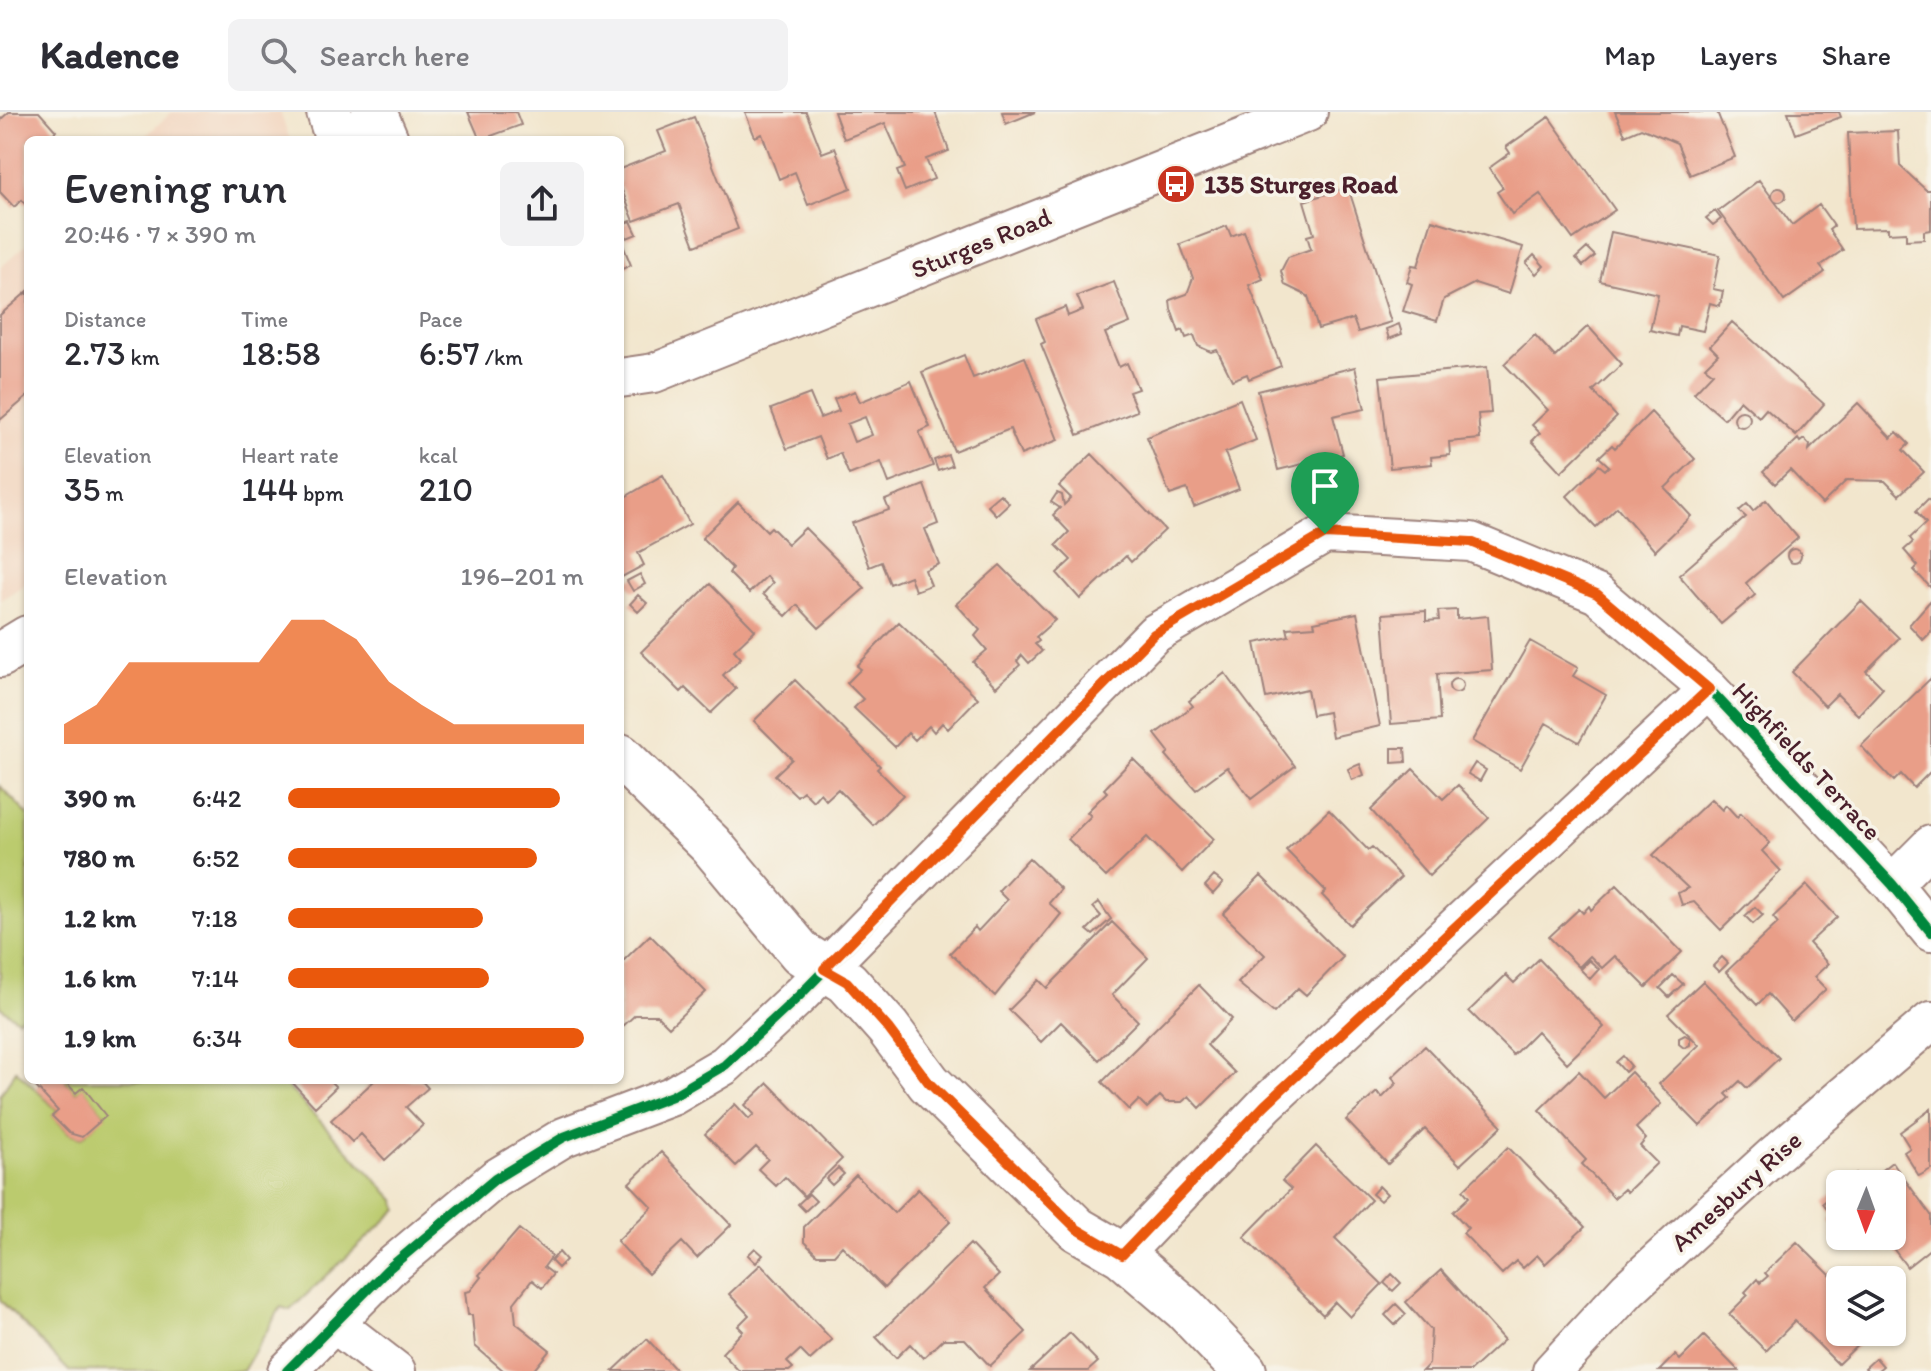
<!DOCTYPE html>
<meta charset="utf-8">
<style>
:root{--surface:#fff;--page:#f2f2f3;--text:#2b2b33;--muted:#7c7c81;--line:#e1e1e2;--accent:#ea580c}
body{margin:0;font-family:Itim,sans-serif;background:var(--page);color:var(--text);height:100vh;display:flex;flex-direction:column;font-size:30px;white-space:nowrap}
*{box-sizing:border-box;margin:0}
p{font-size:26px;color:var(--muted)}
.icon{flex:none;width:44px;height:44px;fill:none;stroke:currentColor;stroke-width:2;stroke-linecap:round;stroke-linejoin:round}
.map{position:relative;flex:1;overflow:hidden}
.sheet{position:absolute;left:24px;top:24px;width:600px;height:948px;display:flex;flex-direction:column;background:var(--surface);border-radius:12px;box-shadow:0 2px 6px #0004}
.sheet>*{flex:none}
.needle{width:52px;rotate:181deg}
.buttons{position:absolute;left:1826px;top:1058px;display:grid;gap:16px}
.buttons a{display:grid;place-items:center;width:80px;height:80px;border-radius:12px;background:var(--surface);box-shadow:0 2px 6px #0004;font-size:40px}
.pin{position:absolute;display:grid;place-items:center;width:68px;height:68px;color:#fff;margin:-82px -34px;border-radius:50% 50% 50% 0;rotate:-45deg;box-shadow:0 0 8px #0007}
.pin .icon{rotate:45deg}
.round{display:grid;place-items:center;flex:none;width:84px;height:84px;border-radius:12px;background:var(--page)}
.summary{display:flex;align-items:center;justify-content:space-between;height:136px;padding:0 40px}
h1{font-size:44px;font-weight:600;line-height:60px}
.metrics{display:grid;grid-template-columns:repeat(3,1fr);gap:12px;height:136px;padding:8px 40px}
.metrics div{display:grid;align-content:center}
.metrics b{font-size:34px;font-weight:600}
.metrics small{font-size:22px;font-weight:400}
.metrics p{font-size:22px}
.chart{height:224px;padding:16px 40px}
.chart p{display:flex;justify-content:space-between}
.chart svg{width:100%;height:144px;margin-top:8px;fill:var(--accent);opacity:.7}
ul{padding:0 40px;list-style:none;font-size:26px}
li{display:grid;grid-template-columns:128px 96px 1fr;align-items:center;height:60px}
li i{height:20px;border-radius:10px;background:var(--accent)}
header{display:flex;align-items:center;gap:48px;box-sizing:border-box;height:112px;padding:0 40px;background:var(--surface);border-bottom:2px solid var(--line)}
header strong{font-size:38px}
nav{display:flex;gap:44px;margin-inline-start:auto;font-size:28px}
.search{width:560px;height:72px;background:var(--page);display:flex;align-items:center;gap:20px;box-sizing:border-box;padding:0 28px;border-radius:12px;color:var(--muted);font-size:30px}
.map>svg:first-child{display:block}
.built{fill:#f2d4be}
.green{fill:#bbcb6e;stroke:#82754c;stroke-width:2}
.building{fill:#e99e88;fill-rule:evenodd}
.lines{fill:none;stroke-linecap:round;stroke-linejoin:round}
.minor-casing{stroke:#9e827c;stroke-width:42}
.major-casing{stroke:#9e827c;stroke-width:48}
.minor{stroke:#fff;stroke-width:38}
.major{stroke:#fff;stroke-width:44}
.cycleway-casing{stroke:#f7f3e8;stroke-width:15}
.cycleway{stroke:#00873e;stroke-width:10}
.route-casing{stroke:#fff;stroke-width:16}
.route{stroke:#ea580c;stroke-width:10}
.labels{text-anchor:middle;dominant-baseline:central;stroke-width:7;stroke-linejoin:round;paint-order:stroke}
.poi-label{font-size:26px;font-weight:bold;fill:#4a1f2b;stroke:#f7f3e8;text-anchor:start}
.street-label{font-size:26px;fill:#4a1f2b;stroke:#f7f3e8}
</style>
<header>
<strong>Kadence</strong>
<div class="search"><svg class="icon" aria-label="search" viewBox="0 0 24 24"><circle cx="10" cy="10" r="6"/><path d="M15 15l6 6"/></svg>Search here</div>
<nav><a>Map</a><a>Layers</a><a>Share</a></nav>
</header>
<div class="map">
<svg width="1931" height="1259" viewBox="0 0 1931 1259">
<rect width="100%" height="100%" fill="#f7f3e8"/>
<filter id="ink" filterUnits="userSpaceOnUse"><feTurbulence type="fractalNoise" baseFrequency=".0125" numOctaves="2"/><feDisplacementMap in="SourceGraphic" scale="16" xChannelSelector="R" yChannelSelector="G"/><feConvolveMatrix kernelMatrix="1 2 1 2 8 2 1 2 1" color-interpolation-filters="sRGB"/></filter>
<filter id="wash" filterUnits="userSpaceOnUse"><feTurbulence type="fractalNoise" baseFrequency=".006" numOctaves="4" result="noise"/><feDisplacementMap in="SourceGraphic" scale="32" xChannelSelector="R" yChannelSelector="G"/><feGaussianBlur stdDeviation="1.8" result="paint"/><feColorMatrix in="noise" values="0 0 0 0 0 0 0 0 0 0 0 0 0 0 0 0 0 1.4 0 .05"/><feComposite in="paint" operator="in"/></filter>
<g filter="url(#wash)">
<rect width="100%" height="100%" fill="#f2e6cd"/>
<path class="built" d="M172 0H280L290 28H141Z
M28 131V470L0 489V156Z"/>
<path class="green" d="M0 674 28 703V899L18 908 0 895Z
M16 958 58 999 53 1004 69 1021 82 1025 105 1003 83 976 76 981 64 968H281L395 1088 398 1097 290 1198 281 1195 243 1259H69L0 1188V983Z"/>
<g id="blocks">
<path class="building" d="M9 0H39L56 19 46 28H28V90L25 92 22 88 14 95 0 80V8Z
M468 0H516L521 13 480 28Z
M745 0H806L822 41 835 36 851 76 808 93 795 60 779 67 762 22 755 25Z
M834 0H935L949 39 926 47 934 67 905 79 897 59 905 56 885 11 844 27Z
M1002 0H1035L1006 12Z
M1615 0H1717L1735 45 1690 63 1677 31 1641 16 1625 23Z
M1788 0H1839L1841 5 1796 22Z
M694 5 738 117 695 134 679 92 634 109 620 73V57L666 39 658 19Z
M1549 5 1615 98 1573 127 1540 82 1512 102 1497 80 1503 76 1489 56 1510 41 1506 35Z
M1898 19 1900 54 1926 78H1931V118L1924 119V127L1906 128V120L1888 121V116L1853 117 1848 21Z
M1759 68 1792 113 1819 93 1834 114 1829 118 1843 138 1820 154 1825 160 1784 189 1718 99Z
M1348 75 1391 210 1358 220 1353 207 1318 217 1308 184 1285 173 1281 159 1288 145 1311 137 1307 124 1314 122 1304 89Z
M1772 83a7 7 0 1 1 14 0a7 7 0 1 1-14 0Z
M1715 99 1721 107 1713 113 1706 106Z
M1432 108 1523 135 1509 182 1475 171 1444 187 1437 209 1403 199 1412 172 1407 170 1412 153 1418 154Z
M631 109 637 122 627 126 621 113Z
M1227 114 1231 124 1244 119 1263 167 1249 173 1281 254 1249 267 1247 262 1232 268 1217 238 1211 240 1198 234 1194 223 1186 226 1183 218 1179 220 1171 197 1170 188 1187 182 1193 166 1180 132Z
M1611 120 1720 143 1713 177 1723 179 1720 194 1710 191 1703 219 1679 214 1677 224 1650 218 1658 182 1600 169Z
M620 126 631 153 620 158Z
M1587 136 1595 144 1583 154 1576 146Z
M1534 143 1544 154 1536 162 1526 151Z
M1114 170 1130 211 1105 221 1119 255 1127 251 1138 277 1129 280 1137 299 1078 323 1041 232 1045 230 1036 207 1065 195 1068 204 1083 198 1077 184Z
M28 179V284L0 308V203Z
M1732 210 1824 292 1796 324 1766 297 1759 305 1740 288 1724 307 1694 281 1713 261 1705 255 1718 242 1710 234Z
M1399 212 1402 222 1389 227 1386 217Z
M1588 214 1622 252 1593 279 1617 305 1561 360 1532 329 1540 321 1532 313 1548 298 1504 252 1535 223 1555 245Z
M964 243 973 266 1025 245 1058 328 1021 343 1010 317 954 339 922 260Z
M1355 255 1365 297 1333 304 1343 342 1278 358 1258 279Z
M1487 255 1491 301 1478 302 1480 327 1449 330 1450 343 1431 345 1432 352 1390 356 1380 265Z
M911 269 930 315 919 320 933 354 889 371 881 350 849 363 840 341 827 347 818 325 787 337 771 297 810 282 820 306 839 299 834 287 855 279 860 290ZM865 305 872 323 854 330 847 312Z
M1240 287 1256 328 1225 341 1239 377 1194 395 1187 377 1170 383 1147 325Z
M1858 291 1891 326 1897 320 1909 332 1903 338 1924 360 1899 383 1885 369 1847 368 1822 392 1790 358 1775 372 1763 360 1798 327 1800 330 1804 327 1810 333 1809 338Z
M1734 307a8 8 0 1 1 16 0a8 8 0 1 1-16 0Z
M1651 300 1695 347 1665 376 1691 404 1655 439 1617 395 1596 415 1567 384 1599 353 1605 358 1609 354 1599 345 1612 333 1615 336Z
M1092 342 1165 418 1131 450 1126 444 1080 487 1057 461 1071 448 1056 433 1069 420 1053 403 1060 396 1051 390 1057 381 1062 383 1064 393 1071 386 1059 374Z
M948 343 952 354 938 359 934 348Z
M663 363 690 412 638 441 644 453 620 466V388Z
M924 373 938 412 925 417 939 452 925 458 931 473 915 479 910 464 890 472 881 450 869 455 852 411 889 398 885 388Z
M1000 382 1009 391 996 403 987 393Z
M1928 387 1931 390V476L1914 458 1918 454 1904 438 1913 430 1910 426 1926 411 1916 399Z
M1766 388 1798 426 1746 471 1755 483 1721 512 1679 463 1746 405 1739 399 1747 392 1753 399Z
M738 390 767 419 771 415 788 432 805 416 865 476 819 516 797 493 786 504 763 482 773 471 767 464 749 481 729 461 732 456 702 426Z
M1787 444a7 7 0 1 1 14 0a7 7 0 1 1-14 0Z
M1000 453 1055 508 1036 525 1039 529 1035 532 1042 539 1029 551 1022 543 1017 549 1020 553 996 575 973 550 987 538 975 524 980 518 956 492Z
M640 462 645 472 633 479 627 469Z
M710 472 755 518 734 538 741 546 723 563 736 577 711 601 685 576 681 580 641 540Z
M638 483 647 491 638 500 630 492Z
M1931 488V520L1923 528 1909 513Z
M1861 489 1899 526 1866 559 1883 576 1858 603 1837 582 1825 594 1792 560Z
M1457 498V507L1488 504 1492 558 1437 562 1440 608 1391 612 1383 502 1426 499V509L1439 508 1438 499Z
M1357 501 1380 614 1332 625 1328 600 1312 603 1307 577 1266 586 1255 531 1289 524 1287 516 1315 514 1314 510Z
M899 510 978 586 948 617 942 611 934 620 929 614 915 628 908 621 895 635 854 596 863 587 847 571 861 557 857 554Z
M1530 529 1578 556 1573 564 1606 583 1579 630 1546 611 1520 657 1472 629Z
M1225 561 1295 654 1251 687 1227 655 1196 678 1166 643 1169 640 1155 622 1193 594 1189 589Z
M1931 566V659L1914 676 1901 662 1894 669 1861 634Z
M1449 574a7 7 0 1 1 14 0a7 7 0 1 1-14 0Z
M795 568 880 654 877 657 903 683 873 713 838 677 826 688 820 681 813 689 803 679 797 684 775 663 792 647 754 609Z
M1392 636H1405L1406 650 1392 651Z
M1133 647 1214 727 1182 760 1147 725 1106 765 1068 727 1091 704 1087 700 1107 680 1104 677Z
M1475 651 1486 658 1480 669 1468 662Z
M1360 652 1364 663 1352 668 1348 657Z
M1413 657 1443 687 1458 673 1489 706 1429 764 1371 698Z
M1711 687 1722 698 1726 693 1737 705 1741 701 1770 731 1762 739 1781 759 1721 818 1694 790 1682 793 1678 781 1688 776 1653 743Z
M1329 698 1368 738 1372 735 1401 765 1350 813 1322 783 1326 779 1286 738Z
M1029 746 1061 777 1049 791 1061 802 995 884 950 841 975 815 978 819 1007 788 998 779Z
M1214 764 1223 771 1213 782 1205 774Z
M1261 764 1343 845 1306 883 1298 876 1274 901 1238 871 1265 843 1223 802Z
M1617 773 1682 840 1646 875 1615 844 1602 856 1590 844 1579 855 1549 825 1579 797 1583 801 1589 794 1591 798Z
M1807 773 1837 805 1809 831 1828 852 1814 865 1826 877 1792 909 1768 882 1757 893 1726 860 1778 811 1773 805Z
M1099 790 1111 807 1093 823 1087 818 1101 804 1093 795Z
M1755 795 1763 803 1753 812 1745 804Z
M1112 810 1148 846 1112 883 1138 909 1099 948 1061 910 1041 930 1009 898 1039 868 1047 876Z
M650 823 706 880 669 915 657 903H635L620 917V852Z
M1722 845 1728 851 1719 860 1713 854Z
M1539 847 1604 915 1567 951 1537 919 1513 943 1469 899 1506 863 1514 871Z
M1589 848 1599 857 1590 867 1580 857Z
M1673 863 1683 872 1669 885 1660 876Z
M1703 869 1779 946 1747 976 1740 969 1726 982 1730 986 1700 1014 1659 972 1699 933 1668 902Z
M1199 873 1232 907 1207 933 1235 961 1200 996 1189 984 1182 990H1166L1160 984 1147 996 1139 988 1129 998 1102 970Z
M1685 923 1690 926V933L1684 936 1679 932V926Z
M1425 934 1502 1014 1460 1053 1425 1017 1388 1052 1346 1008 1377 980 1382 986 1397 971 1392 965Z
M1623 944 1631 954 1625 960 1616 950Z
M1579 959 1604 986 1631 960 1661 992 1636 1016 1646 1027 1640 1034 1657 1051 1627 1080 1624 1077 1614 1086 1582 1052 1586 1048 1539 998Z
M43 968H64L76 981 83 975 106 1004 82 1025 69 1021 52 1004 58 999 36 975Z
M290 968H329L336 975 315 995Z
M375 968H421L428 976 406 995 423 1013 385 1048 361 1022 352 1030 331 1008Z
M768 971 842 1047 804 1084 785 1065 776 1074 758 1057 768 1047 756 1035 736 1054 705 1022 735 992 749 1007 754 1002 745 993Z
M1931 997V1057L1919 1064 1904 1040 1910 1036 1900 1020Z
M1316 1034 1371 1088 1335 1126 1382 1172 1350 1205 1335 1190 1323 1203 1244 1125 1291 1077 1282 1069Z
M1508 1035 1585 1115 1545 1152 1537 1143 1523 1156 1516 1149 1502 1162 1463 1121 1468 1116 1453 1100 1469 1085 1463 1078Z
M661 1040 731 1113 697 1146 682 1130 648 1162 617 1129 652 1095 629 1071Z
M1892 1050 1931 1103V1136L1907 1155 1884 1124H1892V1072H1846L1844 1069 1856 1061 1864 1072Z
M838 1056 844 1062 832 1073 826 1067Z
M856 1063 894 1101 918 1077 951 1109 884 1176 842 1134 834 1143H817L804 1130V1115Z
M1379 1074 1387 1082 1380 1089 1372 1082Z
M1840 1078V1124L1829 1109 1833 1105 1823 1091Z
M809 1082 816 1089 805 1099 798 1092Z
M519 1117 552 1144 544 1155 553 1162 542 1176 532 1168 514 1191 516 1211 550 1238 533 1259H504L475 1234 472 1203H468L465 1180 470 1179 481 1165 479 1163Z
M1797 1130 1840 1173V1220H1871L1838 1252 1795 1209 1766 1239 1729 1202 1748 1183 1745 1180 1757 1167 1760 1171 1768 1164 1765 1161Z
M970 1132 999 1163 985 1176 1026 1220 990 1254 965 1227H943L923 1246 910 1232 896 1246 876 1225Z
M755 1136 763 1143 756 1151 748 1143Z
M559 1140 566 1148 558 1156 551 1149Z
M761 1152 832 1228 810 1248 800 1238 787 1250 793 1256 789 1259H739L722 1241 743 1219 738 1214 749 1203 729 1182Z
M1441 1158 1504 1228 1470 1259H1422L1429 1252 1431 1218 1406 1190Z
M1392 1162 1401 1171 1393 1179 1384 1171Z
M1396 1192 1406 1202 1395 1213 1385 1203Z
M1070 1221 1098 1250 1088 1259H1030Z
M1704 1224 1739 1259H1659L1675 1243 1680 1248Z
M647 1227 677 1259H613Z
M1876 1246 1883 1254 1877 1259H1868L1865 1256Z"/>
</g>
</g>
<g filter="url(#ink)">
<use href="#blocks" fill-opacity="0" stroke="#9e827c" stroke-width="2"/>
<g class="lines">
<g class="minor-casing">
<path id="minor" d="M620 266 654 261 1308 0
M1892 772 1931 733
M1122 1143 1265 993 1709 577
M334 1211 396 1259
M287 1259 388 1157 495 1067 564 1025 672 984 725 953 800 883 1154 522 1325 422 1471 430 1597 482 1709 577 1892 772 1931 820
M1552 1259 1628 1177 1773 1044 1931 909"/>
</g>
<g class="major-casing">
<path id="major" d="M329 0 338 28
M374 0 386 28
M0 543 28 526
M620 644 711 733 801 841 847 870 888 916 929 971 1077 1117 1122 1143 1185 1197 1244 1259"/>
</g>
<use href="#minor" class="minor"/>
<use href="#major" class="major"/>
<g class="cycleway-casing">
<path id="cycleway" d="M1122 1143 1265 993 1709 577
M287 1259 388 1157 495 1067 564 1025 672 984 725 953 800 883 1154 522 1325 422 1471 430 1597 482 1709 577 1892 772 1931 820"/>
</g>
<use href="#cycleway" class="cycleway"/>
</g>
</g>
<g class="lines" filter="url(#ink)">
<g class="route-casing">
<path id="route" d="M1325 422 1471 430 1597 482 1709 577 1265 993 1122 1143 1077 1117 929 971 888 916 847 870 824 857 1154 522Z"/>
</g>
<use href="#route" class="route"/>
</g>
<defs>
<g id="bus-disc" transform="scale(2)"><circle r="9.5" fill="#c8321e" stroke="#f7f3e8"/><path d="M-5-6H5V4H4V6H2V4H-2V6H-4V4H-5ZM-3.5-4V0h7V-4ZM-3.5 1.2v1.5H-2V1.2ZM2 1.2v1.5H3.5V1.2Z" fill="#fff"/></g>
</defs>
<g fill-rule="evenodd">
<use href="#bus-disc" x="1176" y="72"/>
</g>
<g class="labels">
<g class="poi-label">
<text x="1204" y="72">135 Sturges Road</text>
</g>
<g class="street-label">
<text transform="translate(981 131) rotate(-22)">Sturges Road</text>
<text transform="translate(1807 649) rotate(47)">Highfields Terrace</text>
<text transform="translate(1736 1079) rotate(-42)">Amesbury Rise</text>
</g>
</g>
</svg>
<div class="buttons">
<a><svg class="needle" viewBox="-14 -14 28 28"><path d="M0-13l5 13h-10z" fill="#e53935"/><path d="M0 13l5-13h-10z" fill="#7c7c81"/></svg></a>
<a><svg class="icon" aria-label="layers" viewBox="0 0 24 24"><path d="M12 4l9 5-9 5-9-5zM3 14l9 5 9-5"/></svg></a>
</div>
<div class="pin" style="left:1325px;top:422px;background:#1e9e55"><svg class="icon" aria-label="arrive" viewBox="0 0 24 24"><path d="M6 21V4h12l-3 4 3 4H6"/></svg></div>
<section class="sheet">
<div class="summary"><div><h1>Evening run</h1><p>20:46 · 7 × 390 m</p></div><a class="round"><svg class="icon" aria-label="share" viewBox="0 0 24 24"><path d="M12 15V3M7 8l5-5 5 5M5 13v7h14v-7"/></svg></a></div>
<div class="metrics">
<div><p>Distance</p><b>2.73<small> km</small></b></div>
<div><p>Time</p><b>18:58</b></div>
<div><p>Pace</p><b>6:57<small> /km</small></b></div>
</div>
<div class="metrics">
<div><p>Elevation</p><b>35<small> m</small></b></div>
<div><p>Heart rate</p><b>144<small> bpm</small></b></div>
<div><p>kcal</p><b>210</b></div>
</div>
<div class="chart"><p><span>Elevation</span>196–201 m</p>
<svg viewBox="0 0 160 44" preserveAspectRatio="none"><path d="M0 44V38L10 32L20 19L30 19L40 19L50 19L60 19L70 6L80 6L90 12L100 25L110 32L120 38L130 38L140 38L150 38L160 38V44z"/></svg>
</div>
<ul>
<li><b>390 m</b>6:42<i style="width:92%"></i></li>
<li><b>780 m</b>6:52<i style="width:84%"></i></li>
<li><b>1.2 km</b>7:18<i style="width:66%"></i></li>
<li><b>1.6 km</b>7:14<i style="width:68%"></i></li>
<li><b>1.9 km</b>6:34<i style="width:100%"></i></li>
</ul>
</section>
</div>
